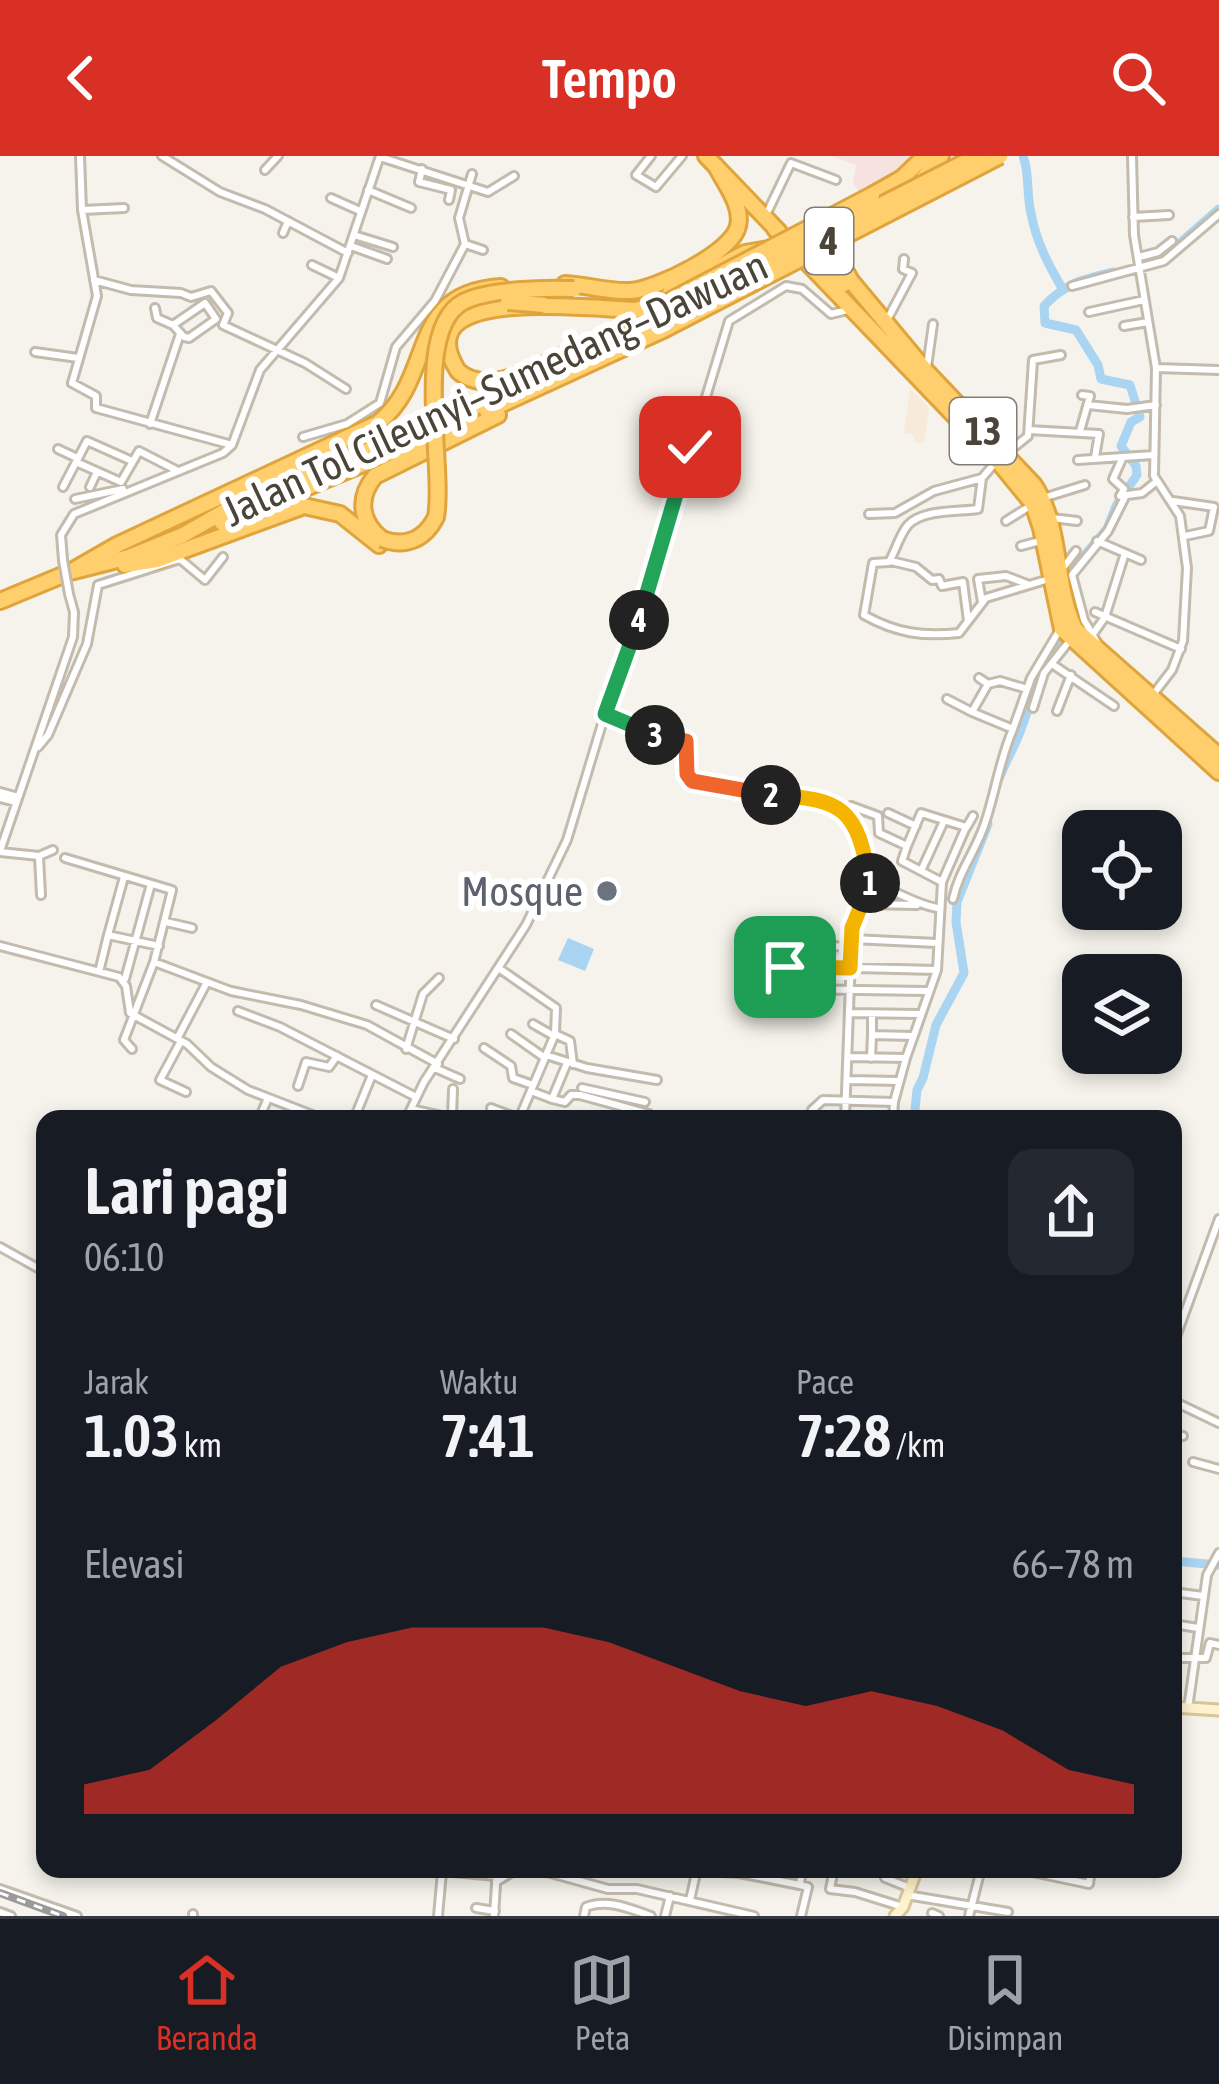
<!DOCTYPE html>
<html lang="id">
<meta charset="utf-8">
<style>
:root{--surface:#171b24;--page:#242831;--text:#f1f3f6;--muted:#9ea1a6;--line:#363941;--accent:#d93025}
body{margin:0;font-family:"Asap Condensed",sans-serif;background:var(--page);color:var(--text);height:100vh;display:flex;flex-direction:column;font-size:45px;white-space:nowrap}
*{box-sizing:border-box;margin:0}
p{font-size:39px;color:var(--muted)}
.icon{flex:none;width:66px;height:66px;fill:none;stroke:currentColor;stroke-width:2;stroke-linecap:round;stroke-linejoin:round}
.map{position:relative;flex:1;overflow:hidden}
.panel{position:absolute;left:36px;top:954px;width:1146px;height:768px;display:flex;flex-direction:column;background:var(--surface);border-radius:24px;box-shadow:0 6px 18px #0003}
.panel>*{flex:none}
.buttons{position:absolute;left:1062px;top:654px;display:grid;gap:24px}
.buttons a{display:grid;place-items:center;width:120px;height:120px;border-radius:24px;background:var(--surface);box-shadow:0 6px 18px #0003;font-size:60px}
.pin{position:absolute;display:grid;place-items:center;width:102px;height:102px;color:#fff;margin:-51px;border-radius:24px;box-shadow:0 6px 18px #0006}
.km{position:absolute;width:60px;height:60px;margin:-30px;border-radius:50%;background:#222;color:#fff;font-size:33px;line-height:60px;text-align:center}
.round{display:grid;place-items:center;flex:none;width:126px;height:126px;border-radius:24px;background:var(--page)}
.overview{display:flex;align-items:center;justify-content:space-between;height:204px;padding:0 48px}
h1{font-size:66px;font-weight:600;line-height:90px}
.figures{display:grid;grid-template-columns:repeat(3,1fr);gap:18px;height:204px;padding:12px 48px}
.figures div{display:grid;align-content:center}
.figures b{font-size:60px;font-weight:600}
.figures small{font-size:33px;font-weight:400}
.figures p{font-size:33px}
.chart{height:336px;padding:24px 48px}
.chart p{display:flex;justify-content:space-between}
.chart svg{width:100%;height:216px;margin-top:12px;fill:var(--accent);opacity:.7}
header{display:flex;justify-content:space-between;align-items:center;height:156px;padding:0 48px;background:var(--accent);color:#fff;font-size:54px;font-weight:600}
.menu{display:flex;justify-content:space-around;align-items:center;height:168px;border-top:3px solid var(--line);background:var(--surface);font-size:33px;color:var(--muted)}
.menu a{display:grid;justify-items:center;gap:6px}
.menu .selected{color:var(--accent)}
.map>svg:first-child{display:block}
.commercial{fill:#f7ead8}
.medical{fill:#f6e3e0}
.water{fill:#a9d4f2}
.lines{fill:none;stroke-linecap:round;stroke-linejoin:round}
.stream{stroke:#a9d4f2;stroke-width:3}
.river{stroke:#a9d4f2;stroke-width:9}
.street-casing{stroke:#c2bbae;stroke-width:12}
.secondary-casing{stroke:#d6c79b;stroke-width:15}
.highway-casing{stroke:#e0a43c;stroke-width:20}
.street{stroke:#fff;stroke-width:6}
.secondary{stroke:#fff3cd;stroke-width:9}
.highway{stroke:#ffcf6e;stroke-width:14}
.rail-casing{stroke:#9a9a9a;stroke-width:8}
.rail{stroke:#fff;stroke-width:3;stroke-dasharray:9;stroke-linecap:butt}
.street-bridge-casing{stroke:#c2bbae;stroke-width:12;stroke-linecap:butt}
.highway-bridge-casing{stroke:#e0a43c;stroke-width:20;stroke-linecap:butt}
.street-bridge{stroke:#fff;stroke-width:6}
.highway-bridge{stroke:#ffcf6e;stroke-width:14}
.split-1-casing{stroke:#fff;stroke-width:24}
.split-2-casing{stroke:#fff;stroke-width:24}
.split-3-casing{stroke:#fff;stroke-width:24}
.split-4-casing{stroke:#fff;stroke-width:24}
.split-5-casing{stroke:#fff;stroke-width:24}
.split-1{stroke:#f5b400;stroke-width:15}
.split-2{stroke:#f5b400;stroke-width:15}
.split-3{stroke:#f0652b;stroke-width:15}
.split-4{stroke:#22a559;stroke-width:15}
.split-5{stroke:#22a559;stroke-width:15}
.worship-dot{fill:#6b7280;stroke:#fff;stroke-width:4.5}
.labels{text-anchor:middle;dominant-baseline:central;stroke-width:12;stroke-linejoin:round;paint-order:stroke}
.shield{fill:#fff;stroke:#817c74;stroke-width:3}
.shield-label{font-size:39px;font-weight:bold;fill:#4b4439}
.street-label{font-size:42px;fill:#4b4439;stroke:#fff}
.worship-label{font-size:42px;fill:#5b616d;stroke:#fff;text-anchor:end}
</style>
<header><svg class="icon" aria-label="back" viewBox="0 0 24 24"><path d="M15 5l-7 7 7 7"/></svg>Tempo<svg class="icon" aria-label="search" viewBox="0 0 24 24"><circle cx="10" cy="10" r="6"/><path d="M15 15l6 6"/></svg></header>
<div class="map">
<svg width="1219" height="1760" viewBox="0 0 1219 1760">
<rect width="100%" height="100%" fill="#f6f3ec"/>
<path class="commercial" d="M910 233 929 252 924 287 914 286V279L904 277Z"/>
<path class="medical" d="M831 0H907L912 4 898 22 863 42 853 27 856 9Z"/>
<path class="water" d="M568 782 594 793 585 815 558 804Z"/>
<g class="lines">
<path class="stream" d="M0 1729 23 1738"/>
<path class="river" d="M1023 0C1030 18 1026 37 1031 57 1036 85 1048 108 1062 132
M1173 93 1219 53
M999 623C1006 604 1017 587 1023 568 1037 527 1046 496 1082 469L1069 423 1071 415 1107 373 1117 348 1137 319 1136 310 1121 290 1131 266 1140 261 1130 229 1101 223 1098 209 1076 174 1045 167 1044 150C1065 127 1084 123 1114 116
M914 963 917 934 923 922 936 869 964 817 956 766 957 746 988 668
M1173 1405 1219 1409"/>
<g class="street-casing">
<path id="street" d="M80 0 82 54 124 52
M162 0 220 36 265 53 348 97
M651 0 636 19 656 31 682 0
M1132 0 1134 79 1156 212 1154 320 1180 360 1187 412 1183 485 1172 514 1152 540
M380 1 488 36 514 20
M422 13 419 26 451 34 449 44
M265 14 278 0
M472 18 459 62 465 88 483 94
M368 34 411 52
M331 42 360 55
M82 54 97 140 72 227 96 240V252L232 289
M766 59 791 7 836 24
M1133 61 1169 59
M283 77 288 65
M354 79 393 91
M351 90 387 103
M1139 101 1158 96 1172 85
M312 109 339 122
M94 124 131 134 181 137 191 141 211 135 228 157 223 169 305 207 346 233
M1072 130 1164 105 1219 58
M205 147 216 163 189 182 184 181 173 169Z
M155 152 157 162 173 169
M1089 156 1144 144
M887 164 912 117 903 113 904 103
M1124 170 1148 166
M35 196 78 202
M927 211 933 168
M1156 212 1219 214
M1088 249 1127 253 1156 249
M150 268 180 178
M1029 274 1099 278 1095 301
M1080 275 1090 240 1082 239
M303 281 347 268 380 247 396 191 435 145 465 88
M58 293 77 302
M1008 296 1028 280 1033 204 1061 199
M1122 303 1113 323 1124 333 1120 340 1142 337 1157 325
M1078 304 1153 299
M76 306 121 326 139 295 176 314
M982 322 978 353C958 356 923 353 908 369 900 378 895 396 889 406L873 407 864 459C896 477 923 481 959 477L986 442 1049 423
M63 331 87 285 132 305
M90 331 97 316
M1043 342 1085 329
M75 343 123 333
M1173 345 1214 351 1209 375 1185 380
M869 358 895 357 934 335 982 322 995 307
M1052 362 1077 365
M1006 365 1030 350
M1097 385 1141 404
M1021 390 1040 385
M63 404 61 379 74 358 223 297 232 289 260 214 339 122 380 0
M891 405 916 411 932 424 939 423 942 430 963 426 968 465
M1063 412 1076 395
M982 446 978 423 1006 420 1027 428
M1095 456 1181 493
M1093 478 1105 461 1125 397
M1098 488 1084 464 1072 419 1108 375 1125 341
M1052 508 1114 550
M979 522 988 528 1000 525 1027 533
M947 543 972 556 988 528
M1033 552 1044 517 1071 483
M1057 555 1071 519
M972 556 1013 573 1031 522 1059 475
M605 558 655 579 686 585 687 618 692 625 769 639 816 641 844 655 854 672 870 728 852 772 845 963
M38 591 48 579 87 488 98 429 180 403 205 424 223 401
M0 636 18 641
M0 642 16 646
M844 655 851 650 878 660 879 677 907 690 902 705 942 726 937 814 906 902 894 946 893 963
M888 657 916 670
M966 672 973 660
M907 690 921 657 966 671 942 726
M0 695 73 481 74 456 69 438
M0 696 39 700 53 694
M39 701 41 739
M65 702 172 734 154 806
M921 715 944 665
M870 728C896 733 913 748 937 752
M953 743C959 714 978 692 986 664 996 633 1000 603 1013 573
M863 748 917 749
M166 766 192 772
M108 779 124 721
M852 783 937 787
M0 790 119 821 126 830 130 857 187 888 211 911 248 934 323 963
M775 810 937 814
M785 811 789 833 927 835
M100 812 108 779 159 790
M500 813 556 852 555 878 519 963
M125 823 151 728
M751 823 765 829 788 788 851 791
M763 842 789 833
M376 849 454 883
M238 855 280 871 416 941
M851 857 919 858
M872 858V879L913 880
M533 868 554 880
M511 878 545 902
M555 878 570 885 573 908
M178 881 207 826
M181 885 160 924 186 936
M484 892 511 910 513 922 533 929
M132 893 124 884 154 806 231 835 301 849 367 869 438 908
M406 893 423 838 439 822
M546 899 587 912 657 924
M850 901 906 902
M871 902 872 879
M435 912 460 923
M849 924 899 925
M298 930 306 906 329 911 337 900
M582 932 645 946
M531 935 552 943 567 907
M552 943 565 946 571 939H580L649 958
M491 952 520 963
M411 953 456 963
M452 961 453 933
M259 963 268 942
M354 963 372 919
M406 963 424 926 526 769 567 684 605 558 633 482 729 165 786 130 802 133 831 158 848 154
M811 963 812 954 823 944 894 946
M0 1091 45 1116
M1173 1189 1219 1063
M1173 1245 1219 1267
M1173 1277 1183 1280
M1193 1306 1219 1313
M1173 1367 1175 1365
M1173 1436 1203 1440
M1173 1468 1198 1472
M1174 1514 1176 1502H1206L1210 1487 1219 1489
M1188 1552 1207 1419 1219 1397
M1173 1603 1176 1577
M536 1713 608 1733H637L754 1760
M622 1713H645
M674 1713 739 1717 800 1729
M834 1713 830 1733 855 1736 903 1751
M1018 1713 1089 1728 1091 1713
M442 1715 496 1720
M885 1722 910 1732
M496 1726 517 1713
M0 1733 77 1760
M907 1739 1008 1756
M690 1744 697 1713
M476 1752 495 1755
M0 1756 11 1760
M932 1757 939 1760
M193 1760V1758
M438 1760 442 1716
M494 1760 497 1713
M584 1760 586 1751C606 1742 631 1753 651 1760
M665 1760 670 1740
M801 1760 808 1731 800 1729 802 1713
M969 1760 981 1713"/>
</g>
<g class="secondary-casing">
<path id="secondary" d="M1173 1551 1219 1554
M895 1760 903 1751 917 1713"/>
</g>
<g class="highway-casing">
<path id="highway" d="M706 0 779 76
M918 29 941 0
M872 39 902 22 925 0
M775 73 997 304 1033 348 1041 372 1062 473 1219 616
M840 80 837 100 851 125 926 215 1034 329C1063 373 1053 427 1075 473L1219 600
M810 94 844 128
M565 128C587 129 608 136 630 135 655 134 733 96 738 70 743 50 725 28 716 10
M670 137 745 97 769 93
M576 194C543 207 489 243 458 215 406 132 572 152 608 152
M487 255 661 175
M222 367 444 274
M382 383C360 366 357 342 375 320L498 259
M125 409 157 404 304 350 340 358 379 389
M70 416 117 389 378 267C437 220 405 137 501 131
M0 445 70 416 129 401 183 379 248 342 460 258 667 158"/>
</g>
<use href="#street" class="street"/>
<use href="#secondary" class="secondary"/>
<use href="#highway" class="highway"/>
<g class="rail-casing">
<path id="rail" d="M0 1737 63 1760"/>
</g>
<use href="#rail" class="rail"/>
<g class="street-bridge-casing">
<path id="street-bridge" d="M63 404 69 438"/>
</g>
<g class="highway-bridge-casing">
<path id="highway-bridge" d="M508 146 544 149
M601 152 635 154 667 146 872 39
M667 158 977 0
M661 175 1000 0
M382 383C406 392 425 383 436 361 445 309 412 174 463 146 487 133 547 132 574 133"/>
</g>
<use href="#street-bridge" class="street-bridge"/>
<use href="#highway-bridge" class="highway-bridge"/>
</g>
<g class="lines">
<g class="split-1-casing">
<path id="split-1" d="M785 811 850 812 852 772 870 727"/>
</g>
<g class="split-2-casing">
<path id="split-2" d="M771 639C844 643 857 652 870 727"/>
</g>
<g class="split-3-casing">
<path id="split-3" d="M655 579 686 585 687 618 692 625 771 639"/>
</g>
<g class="split-4-casing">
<path id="split-4" d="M639 464 605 558 655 579"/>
</g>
<g class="split-5-casing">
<path id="split-5" d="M639 464 690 291"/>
</g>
<use href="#split-1" class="split-1"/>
<use href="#split-2" class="split-2"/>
<use href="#split-3" class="split-3"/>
<use href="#split-4" class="split-4"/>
<use href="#split-5" class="split-5"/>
</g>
<circle class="worship-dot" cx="607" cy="735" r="12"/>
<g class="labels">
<g class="shield">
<rect x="805" y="52" width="48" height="66" rx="9"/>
<rect x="950" y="242" width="66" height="66" rx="9"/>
</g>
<g class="shield-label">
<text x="829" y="85">4</text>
<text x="983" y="275">13</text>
</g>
<g class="street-label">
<text transform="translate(495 232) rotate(-25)">Jalan Tol Cileunyi–Sumedang–Dawuan</text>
</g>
<g class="worship-label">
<text x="583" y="735">Mosque</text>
</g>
</g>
</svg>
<div class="buttons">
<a><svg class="icon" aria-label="locate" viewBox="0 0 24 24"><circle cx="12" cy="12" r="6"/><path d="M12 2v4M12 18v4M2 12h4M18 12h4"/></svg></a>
<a><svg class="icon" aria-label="layers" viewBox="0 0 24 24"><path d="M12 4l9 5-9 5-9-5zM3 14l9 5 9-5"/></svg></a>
</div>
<div class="pin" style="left:785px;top:811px;background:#1e9e55"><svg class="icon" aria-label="arrive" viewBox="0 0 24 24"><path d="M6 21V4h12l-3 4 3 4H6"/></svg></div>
<div class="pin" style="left:690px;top:291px;background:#d93025"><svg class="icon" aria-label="check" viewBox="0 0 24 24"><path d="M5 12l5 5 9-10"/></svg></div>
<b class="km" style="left:870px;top:727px">1</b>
<b class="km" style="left:771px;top:639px">2</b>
<b class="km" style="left:655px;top:579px">3</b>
<b class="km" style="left:639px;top:464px">4</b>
<section class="panel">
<div class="overview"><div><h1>Lari pagi</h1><p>06:10</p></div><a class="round"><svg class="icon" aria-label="share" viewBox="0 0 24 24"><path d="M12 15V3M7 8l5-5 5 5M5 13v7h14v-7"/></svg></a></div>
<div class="figures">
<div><p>Jarak</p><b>1.03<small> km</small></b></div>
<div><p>Waktu</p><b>7:41</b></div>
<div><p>Pace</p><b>7:28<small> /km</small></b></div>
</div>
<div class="chart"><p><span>Elevasi</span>66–78 m</p>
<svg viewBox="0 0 160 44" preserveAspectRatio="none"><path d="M0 44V38L10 35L20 25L30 14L40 9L50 6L60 6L70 6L80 9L90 14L100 19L110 22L120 19L130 22L140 27L150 35L160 38V44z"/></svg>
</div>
</section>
</div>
<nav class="menu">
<a class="selected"><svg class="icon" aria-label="home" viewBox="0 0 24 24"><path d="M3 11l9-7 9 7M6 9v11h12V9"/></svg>Beranda</a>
<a><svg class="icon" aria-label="map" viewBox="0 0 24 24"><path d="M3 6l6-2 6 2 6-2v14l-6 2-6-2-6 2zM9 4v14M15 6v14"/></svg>Peta</a>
<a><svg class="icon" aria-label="saved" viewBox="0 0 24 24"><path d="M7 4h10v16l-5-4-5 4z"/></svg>Disimpan</a>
</nav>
